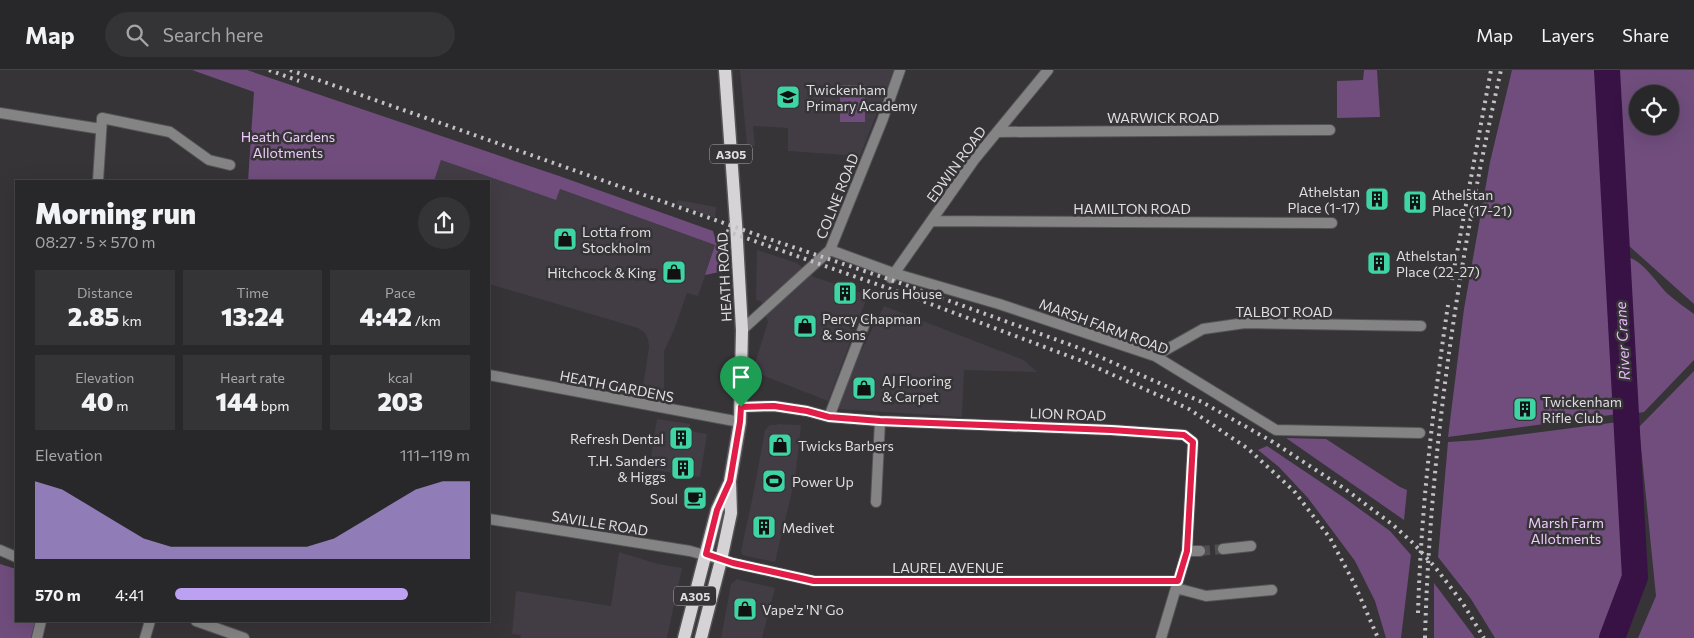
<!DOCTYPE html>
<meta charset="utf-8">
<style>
:root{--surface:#282729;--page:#343335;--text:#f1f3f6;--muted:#a5a5a8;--line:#444446;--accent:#bca0f2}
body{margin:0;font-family:Commissioner,sans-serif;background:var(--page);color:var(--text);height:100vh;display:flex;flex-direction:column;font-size:19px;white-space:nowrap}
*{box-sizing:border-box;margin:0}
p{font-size:16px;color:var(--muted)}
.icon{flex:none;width:28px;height:28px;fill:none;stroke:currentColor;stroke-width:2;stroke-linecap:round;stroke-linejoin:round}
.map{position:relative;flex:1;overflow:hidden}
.drawer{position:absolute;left:15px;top:110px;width:475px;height:442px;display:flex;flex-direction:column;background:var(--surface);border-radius:0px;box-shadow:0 5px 20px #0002,0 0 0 1px var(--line)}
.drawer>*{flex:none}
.controls{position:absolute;left:1629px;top:15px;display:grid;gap:10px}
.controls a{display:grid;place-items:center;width:50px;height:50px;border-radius:50%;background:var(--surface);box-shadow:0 5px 20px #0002,0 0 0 1px var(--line);font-size:25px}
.pin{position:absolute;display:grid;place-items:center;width:42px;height:42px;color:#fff;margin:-51px -21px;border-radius:50% 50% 50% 0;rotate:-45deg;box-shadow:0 0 5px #0007}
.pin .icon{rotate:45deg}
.round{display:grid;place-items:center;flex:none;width:52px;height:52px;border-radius:26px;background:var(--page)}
.summary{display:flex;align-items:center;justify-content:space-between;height:85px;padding:0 20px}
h1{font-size:28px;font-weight:800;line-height:38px}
.stats{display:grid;grid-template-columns:repeat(3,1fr);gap:8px;height:85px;padding:5px 20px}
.stats div{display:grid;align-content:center;border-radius:0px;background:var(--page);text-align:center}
.stats b{font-size:25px;font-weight:800}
.stats small{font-size:14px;font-weight:400}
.stats p{font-size:14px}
.chart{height:140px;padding:10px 20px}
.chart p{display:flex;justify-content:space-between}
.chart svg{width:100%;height:90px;margin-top:5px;fill:var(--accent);opacity:.7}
ul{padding:0 20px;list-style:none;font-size:16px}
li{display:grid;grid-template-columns:80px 60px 1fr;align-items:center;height:38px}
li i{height:12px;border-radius:6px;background:var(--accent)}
header{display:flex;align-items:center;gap:30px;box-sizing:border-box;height:70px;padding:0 25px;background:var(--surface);border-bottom:1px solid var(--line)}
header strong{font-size:24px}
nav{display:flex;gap:28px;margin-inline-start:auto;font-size:18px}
.search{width:350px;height:45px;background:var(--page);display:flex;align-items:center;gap:12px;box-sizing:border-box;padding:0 18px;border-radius:28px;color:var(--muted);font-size:19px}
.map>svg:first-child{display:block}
.built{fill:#423c44}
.green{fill:#704d7d;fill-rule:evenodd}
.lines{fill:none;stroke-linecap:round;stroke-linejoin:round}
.river{stroke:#381145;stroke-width:26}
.minor-tunnel{stroke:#4f4e50;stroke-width:10;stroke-dasharray:10 5;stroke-linecap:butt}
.minor-casing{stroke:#545355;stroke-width:12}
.primary-casing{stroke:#545355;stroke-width:15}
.minor{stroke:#858485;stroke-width:10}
.primary{stroke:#d5d3d6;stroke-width:12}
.rail{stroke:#c2c1c3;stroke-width:4;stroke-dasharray:2.5 5;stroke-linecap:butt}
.route-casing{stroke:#fff;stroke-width:10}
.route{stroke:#e11d48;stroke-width:6}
.labels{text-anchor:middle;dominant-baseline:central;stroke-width:5;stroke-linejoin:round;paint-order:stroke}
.shield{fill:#363437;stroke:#acabad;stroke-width:1}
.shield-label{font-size:12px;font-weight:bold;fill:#dfdee0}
.poi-label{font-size:14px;fill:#dfdee0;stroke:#363437;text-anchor:start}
.street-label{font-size:14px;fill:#dfdee0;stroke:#363437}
.park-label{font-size:14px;fill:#eecbfd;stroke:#363437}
.water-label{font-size:15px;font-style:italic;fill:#e6b7f8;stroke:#363437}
</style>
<header>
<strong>Map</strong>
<div class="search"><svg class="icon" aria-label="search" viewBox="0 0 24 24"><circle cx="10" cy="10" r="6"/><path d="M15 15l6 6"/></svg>Search here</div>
<nav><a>Map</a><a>Layers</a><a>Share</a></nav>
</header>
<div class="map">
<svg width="1694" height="568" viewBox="0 0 1694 568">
<rect width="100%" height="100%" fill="#363437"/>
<path class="built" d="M740 0H894L860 86 788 81V58L753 56 755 76H747Z
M441 90 556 129 560 119 715 175 698 226 687 223 674 260 664 281V327L642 323 649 277 648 269 645 263 638 258 489 214V111H434Z
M678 130 716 137 715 148 676 134Z
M757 180 797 193 814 207 868 225 828 331 757 303 755 293 768 252 761 231 756 230Z
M884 236 1024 290 1037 302 964 300 962 347 837 339 857 289Z
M657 349 690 354V361L707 364 700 407 649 399Z
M777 354 801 355 795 409 775 492 742 485 741 481 753 425 765 360 770 355H777Z
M619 482 658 494 682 498 667 568H520L521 565 512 564 516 521 611 536Z
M737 509 775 518 762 568H721L731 514Z"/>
<path class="green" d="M192 0H247L562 107 713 161 724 201 705 205 715 175 560 119 556 130 441 90 434 111H248L254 22Z
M1364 0H1377L1380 47 1337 48V11L1363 10Z
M1512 0H1598L1618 344 1448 367 1464 239 1490 92Z
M1616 0H1694V234L1628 175ZM1638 24H1670V56H1638Z
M840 15H865V52H840Z
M1630 188C1645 193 1656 213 1669 225 1677 232 1686 238 1694 244V290L1644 342 1632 344Z
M1694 301V568H1638L1656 526 1639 357Z
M1618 352 1625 499 1603 568H1495L1471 529 1438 487 1448 372 1479 370Z
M1286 368 1326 369 1400 417 1407 420 1404 450Z
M1267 376 1343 427 1390 461 1411 485 1401 568H1386L1375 531 1355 491 1308 428 1279 397 1258 380Z
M0 494 16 499V551H35L31 568H0Z
M1434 513 1473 565 1475 568H1434Z"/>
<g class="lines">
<path class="river" d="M1607 0 1635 507 1612 568"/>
<path class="minor-tunnel" d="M1200 481 1223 479"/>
<g class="minor-casing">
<path id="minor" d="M0 43 101 59
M997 62 1330 60
M98 111 102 48 170 62 209 90 230 95
M932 151 1332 153
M830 180 893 203 999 234 1155 286 1276 360 1420 363
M891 208 974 90 1048 0
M742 260 830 180 882 51 900 0
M1155 286 1203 259 1245 253 1421 256
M489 305 740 352
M741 337 774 336 807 341 829 347 880 351 1111 360 1184 365 1193 372 1187 481 1161 568
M829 347 865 253
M876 432 880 351
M489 449 690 481 733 493 814 511H1178
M1223 479 1251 476
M0 480 16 487
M1187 481H1200
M1176 518 1206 526 1272 520
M196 551 244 568
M37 568 41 551
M145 568 150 551"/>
</g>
<g class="primary-casing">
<path id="primary" d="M684 568 717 440 729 414
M701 568 721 490 731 443 730 411 740 352 742 260 736 153 725 0"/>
</g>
<use href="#minor" class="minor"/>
<use href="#primary" class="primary"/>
<path class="rail" d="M269 0 299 11
M290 0 769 169 900 213 1082 279 1202 332 1273 372 1345 419 1393 455 1413 473 1435 497 1462 532 1484 568
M726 161 896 221 1082 291 1189 339 1247 378 1294 421 1330 468 1354 513 1378 568
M1452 210 1491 0
M1418 543C1421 439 1433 337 1448 235
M1425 568C1430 377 1459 186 1501 0"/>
</g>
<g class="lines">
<g class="route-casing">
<path id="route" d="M774 336 807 341 829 347 880 351 1111 360 1184 365 1193 372 1187 481 1178 511H814L733 493 706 484 717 440 730 411 740 352 741 337Z"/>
</g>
<use href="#route" class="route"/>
</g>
<defs>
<g id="school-square" transform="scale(1.25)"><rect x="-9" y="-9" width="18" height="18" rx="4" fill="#3ed4a3" stroke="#363437"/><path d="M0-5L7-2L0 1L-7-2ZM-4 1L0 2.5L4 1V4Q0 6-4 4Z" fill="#111"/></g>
<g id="building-square" transform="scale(1.25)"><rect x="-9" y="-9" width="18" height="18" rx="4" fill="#3ed4a3" stroke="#363437"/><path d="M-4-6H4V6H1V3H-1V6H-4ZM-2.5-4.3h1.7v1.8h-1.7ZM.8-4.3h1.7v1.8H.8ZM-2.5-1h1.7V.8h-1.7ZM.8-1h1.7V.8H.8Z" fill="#111"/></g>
<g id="shop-square" transform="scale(1.25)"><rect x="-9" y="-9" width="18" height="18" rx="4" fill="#3ed4a3" stroke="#363437"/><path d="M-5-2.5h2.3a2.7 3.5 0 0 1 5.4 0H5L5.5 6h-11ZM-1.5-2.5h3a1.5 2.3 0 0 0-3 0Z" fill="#111"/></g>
<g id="stadium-square" transform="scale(1.25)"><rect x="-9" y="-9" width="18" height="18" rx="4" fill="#3ed4a3" stroke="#363437"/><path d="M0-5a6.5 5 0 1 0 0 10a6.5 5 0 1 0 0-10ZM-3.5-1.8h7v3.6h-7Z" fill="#111"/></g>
<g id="cafe-square" transform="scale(1.25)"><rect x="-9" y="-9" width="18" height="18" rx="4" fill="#3ed4a3" stroke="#363437"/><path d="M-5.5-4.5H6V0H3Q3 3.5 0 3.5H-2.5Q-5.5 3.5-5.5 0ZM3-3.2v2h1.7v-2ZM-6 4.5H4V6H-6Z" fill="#111"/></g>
</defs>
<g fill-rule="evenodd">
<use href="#school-square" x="788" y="27"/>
<use href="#building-square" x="1377" y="129"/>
<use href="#building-square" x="1415" y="132"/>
<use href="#shop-square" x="565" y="169"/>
<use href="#building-square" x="1379" y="193"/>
<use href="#shop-square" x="674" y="202"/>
<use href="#building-square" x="845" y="223"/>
<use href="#shop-square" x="805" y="256"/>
<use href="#shop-square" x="864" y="318"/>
<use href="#building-square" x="1525" y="339"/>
<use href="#building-square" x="681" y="368"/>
<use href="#shop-square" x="780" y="375"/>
<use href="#building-square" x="683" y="398"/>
<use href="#stadium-square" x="774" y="411"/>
<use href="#cafe-square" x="695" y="428"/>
<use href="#building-square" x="764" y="457"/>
<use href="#shop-square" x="745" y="539"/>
</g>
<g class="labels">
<g class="shield">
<rect x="710" y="74.5" width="42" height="19" rx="4"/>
<rect x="674" y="516.5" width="42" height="19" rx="4"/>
</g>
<g class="shield-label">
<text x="731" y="84">A305</text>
<text x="695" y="526">A305</text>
</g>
<g class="poi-label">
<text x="806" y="19">Twickenham<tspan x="806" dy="16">Primary Academy</tspan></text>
<text x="1360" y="121" text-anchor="end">Athelstan<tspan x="1360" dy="16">Place (1-17)</tspan></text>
<text x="1432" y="124">Athelstan<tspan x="1432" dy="16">Place (17-21)</tspan></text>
<text x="582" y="161">Lotta from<tspan x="582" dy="16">Stockholm</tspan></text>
<text x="1396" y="185">Athelstan<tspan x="1396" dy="16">Place (22-27)</tspan></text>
<text x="656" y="202" text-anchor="end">Hitchcock &amp; King</text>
<text x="862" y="223">Korus House</text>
<text x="822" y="248">Percy Chapman<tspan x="822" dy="16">&amp; Sons</tspan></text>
<text x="882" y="310">AJ Flooring<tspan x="882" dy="16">&amp; Carpet</tspan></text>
<text x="1542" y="331">Twickenham<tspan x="1542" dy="16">Rifle Club</tspan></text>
<text x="664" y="368" text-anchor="end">Refresh Dental</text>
<text x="798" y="375">Twicks Barbers</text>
<text x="666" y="390" text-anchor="end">T.H. Sanders<tspan x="666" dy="16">&amp; Higgs</tspan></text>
<text x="792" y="411">Power Up</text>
<text x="678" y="428" text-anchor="end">Soul</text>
<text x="782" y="457">Medivet</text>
<text x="762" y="539">Vape'z 'N' Go</text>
</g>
<g class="street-label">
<text x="1163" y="47">WARWICK ROAD</text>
<text transform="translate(956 94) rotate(-54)">EDWIN ROAD</text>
<text transform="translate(837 126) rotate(-68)">COLNE ROAD</text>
<text x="1132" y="138">HAMILTON ROAD</text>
<text transform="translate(724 207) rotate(-93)">HEATH ROAD</text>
<text x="1284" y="241">TALBOT ROAD</text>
<text transform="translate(1104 256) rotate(20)">MARSH FARM ROAD</text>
<text transform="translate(617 316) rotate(11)">HEATH GARDENS</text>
<text transform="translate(1068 344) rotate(2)">LION ROAD</text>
<text transform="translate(600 453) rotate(9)">SAVILLE ROAD</text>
<text x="948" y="497">LAUREL AVENUE</text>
</g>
<g class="park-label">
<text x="288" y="66">Heath Gardens<tspan x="288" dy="16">Allotments</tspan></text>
<text x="1566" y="452">Marsh Farm<tspan x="1566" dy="16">Allotments</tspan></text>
</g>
<g class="water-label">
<text transform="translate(1622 271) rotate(-93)">River Crane</text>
</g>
</g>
</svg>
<div class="controls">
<a><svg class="icon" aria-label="locate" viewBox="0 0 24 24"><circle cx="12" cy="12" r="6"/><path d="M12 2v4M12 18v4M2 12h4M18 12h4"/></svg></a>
</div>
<div class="pin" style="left:741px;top:337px;background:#1e9e55"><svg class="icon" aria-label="arrive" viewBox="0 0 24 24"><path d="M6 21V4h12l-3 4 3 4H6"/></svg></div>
<section class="drawer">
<div class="summary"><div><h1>Morning run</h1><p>08:27 · 5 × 570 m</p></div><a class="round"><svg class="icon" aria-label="share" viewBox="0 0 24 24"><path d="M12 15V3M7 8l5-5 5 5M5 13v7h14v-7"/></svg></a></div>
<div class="stats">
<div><p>Distance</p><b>2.85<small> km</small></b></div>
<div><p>Time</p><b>13:24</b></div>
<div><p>Pace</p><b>4:42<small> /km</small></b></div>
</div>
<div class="stats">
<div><p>Elevation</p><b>40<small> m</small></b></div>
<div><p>Heart rate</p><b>144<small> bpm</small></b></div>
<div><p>kcal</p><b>203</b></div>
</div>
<div class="chart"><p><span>Elevation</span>111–119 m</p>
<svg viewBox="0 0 160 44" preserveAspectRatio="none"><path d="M0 44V6L10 10L20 18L30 26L40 34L50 38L60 38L70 38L80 38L90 38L100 38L110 34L120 26L130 18L140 10L150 6L160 6V44z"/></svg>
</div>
<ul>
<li><b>570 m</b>4:41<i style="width:79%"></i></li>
</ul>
</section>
</div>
